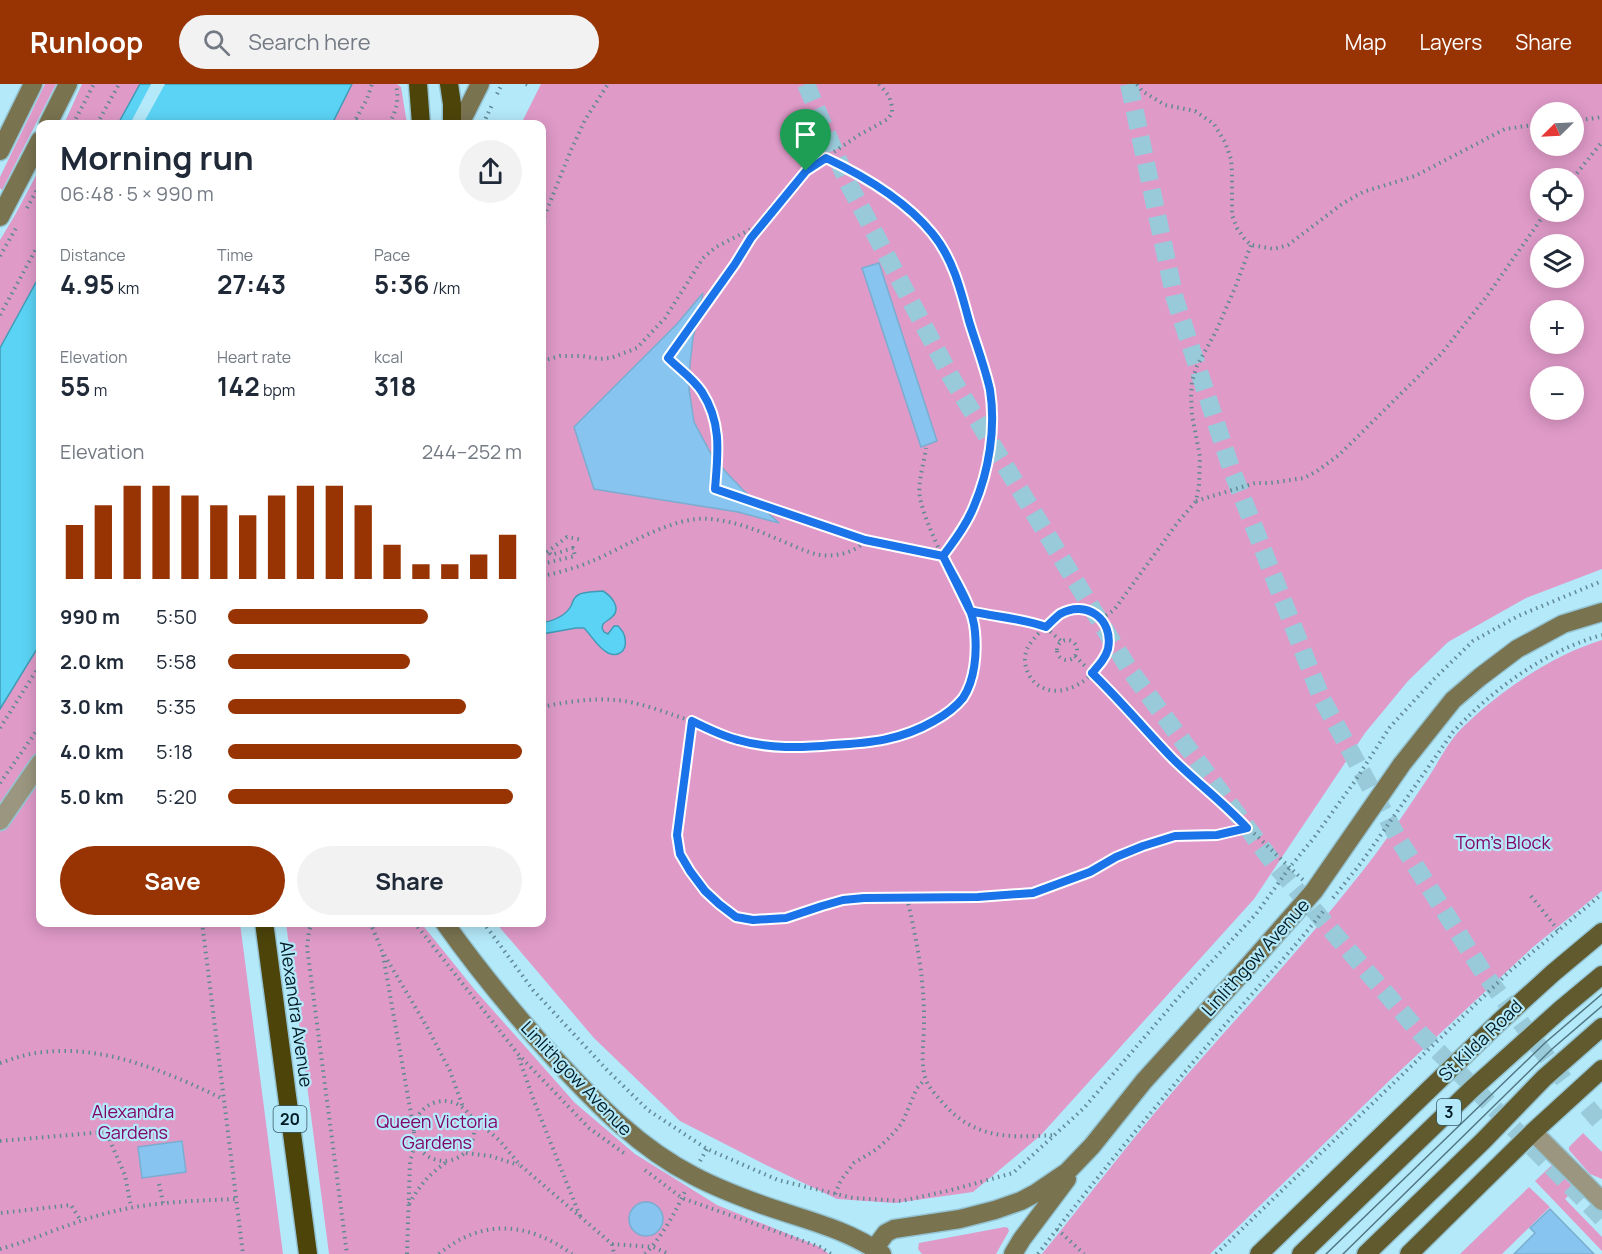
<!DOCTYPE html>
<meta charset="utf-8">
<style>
:root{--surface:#fff;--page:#f2f2f3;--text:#1f2937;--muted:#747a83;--accent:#983304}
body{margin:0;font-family:Manrope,sans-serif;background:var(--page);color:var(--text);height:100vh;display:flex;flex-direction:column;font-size:22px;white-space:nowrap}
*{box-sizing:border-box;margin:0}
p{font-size:20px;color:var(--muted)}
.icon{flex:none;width:33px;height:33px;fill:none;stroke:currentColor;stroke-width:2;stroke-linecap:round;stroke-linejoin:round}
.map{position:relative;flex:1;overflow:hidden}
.panel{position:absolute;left:36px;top:36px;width:510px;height:807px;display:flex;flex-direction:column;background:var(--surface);border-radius:12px;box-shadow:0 3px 15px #0003}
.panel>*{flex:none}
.needle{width:39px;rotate:246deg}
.buttons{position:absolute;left:1530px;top:18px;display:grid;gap:12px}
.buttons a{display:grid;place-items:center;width:54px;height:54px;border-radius:50%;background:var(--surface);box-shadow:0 3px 15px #0003;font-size:30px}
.pin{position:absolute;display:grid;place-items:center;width:51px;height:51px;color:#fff;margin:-62px -26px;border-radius:50% 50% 50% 0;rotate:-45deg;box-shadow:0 0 6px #0007}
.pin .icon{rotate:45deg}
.round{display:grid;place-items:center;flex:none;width:63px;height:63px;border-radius:32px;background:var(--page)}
.summary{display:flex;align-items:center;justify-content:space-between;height:102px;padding:0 24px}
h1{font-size:33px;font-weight:700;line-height:45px}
.stats{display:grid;grid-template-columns:repeat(3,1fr);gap:9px;height:102px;padding:6px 24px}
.stats div{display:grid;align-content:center}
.stats b{font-size:26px;font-weight:700}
.stats small{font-size:16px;font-weight:400}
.stats p{font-size:16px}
.chart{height:168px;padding:12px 24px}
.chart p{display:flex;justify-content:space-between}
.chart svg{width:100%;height:108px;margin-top:6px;stroke:var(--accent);stroke-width:6}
.action{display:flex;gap:12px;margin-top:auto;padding:12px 24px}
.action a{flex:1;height:69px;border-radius:36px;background:var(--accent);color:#fff;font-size:24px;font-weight:700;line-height:69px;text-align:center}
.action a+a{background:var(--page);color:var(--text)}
ul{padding:0 24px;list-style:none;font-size:20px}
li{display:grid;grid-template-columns:96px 72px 1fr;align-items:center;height:45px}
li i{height:15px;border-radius:8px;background:var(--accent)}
header{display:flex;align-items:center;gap:36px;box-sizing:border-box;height:84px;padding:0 30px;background:var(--accent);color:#fff}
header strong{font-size:28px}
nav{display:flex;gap:33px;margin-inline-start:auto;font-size:21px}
.search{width:420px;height:54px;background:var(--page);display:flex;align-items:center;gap:15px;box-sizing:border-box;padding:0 21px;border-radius:33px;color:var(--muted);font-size:22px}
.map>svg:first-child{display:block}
.green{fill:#df9ac8;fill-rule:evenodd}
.water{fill:#5bd3f5;stroke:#409cb6;stroke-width:1.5}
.pier{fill:#b4e9fa}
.building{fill:#87c4ef;stroke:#7aadd0;stroke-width:1.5}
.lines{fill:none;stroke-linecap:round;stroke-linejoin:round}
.highway-tunnel{stroke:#99cada;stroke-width:18;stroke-dasharray:18 9;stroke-linecap:butt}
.street-casing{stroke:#94c4d3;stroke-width:21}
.secondary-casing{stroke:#94c4d3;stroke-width:21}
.primary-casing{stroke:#94c4d3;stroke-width:21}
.highway-casing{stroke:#94c4d3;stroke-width:21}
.path{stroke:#608995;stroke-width:4;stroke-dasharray:1.5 4.5;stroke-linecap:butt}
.street{stroke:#9a967f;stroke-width:18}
.secondary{stroke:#797350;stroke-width:18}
.primary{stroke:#615a2e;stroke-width:18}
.highway{stroke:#4d440a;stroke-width:18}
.tram{stroke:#517783;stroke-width:1.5}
.route-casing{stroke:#fff;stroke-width:12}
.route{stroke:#1a73e8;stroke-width:8}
.labels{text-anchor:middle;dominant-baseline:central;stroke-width:4.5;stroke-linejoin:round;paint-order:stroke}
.shield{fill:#b4e9fa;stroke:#375a64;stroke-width:1.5}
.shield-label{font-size:16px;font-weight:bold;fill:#011c24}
.park-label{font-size:18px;fill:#810467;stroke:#b4e9fa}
.street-label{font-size:18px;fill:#011c24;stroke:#b4e9fa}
</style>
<header>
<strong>Runloop</strong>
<div class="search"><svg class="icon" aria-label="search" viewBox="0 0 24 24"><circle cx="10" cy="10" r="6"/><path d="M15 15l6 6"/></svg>Search here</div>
<nav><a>Map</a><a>Layers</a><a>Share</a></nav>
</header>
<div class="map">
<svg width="1602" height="1170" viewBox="0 0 1602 1170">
<rect width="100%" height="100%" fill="#b4e9fa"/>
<path class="green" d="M45 0H56L2 106 0 104V93Z
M82 0H140L118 40H64Z
M352 0H397L401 3 407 40H332Z
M541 0H1602V485L1526 514 1448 558 1408 597 1365 649 1254 815 1040 1052 973 1108 895 1119 837 1115 768 1082 680 1037 594 954 496 839 542 838V40H521ZM1540 28H1574V62H1540ZM1540 94H1574V128H1540ZM1540 160H1574V194H1540ZM1540 226H1574V260H1540ZM1540 292H1574V326H1540Z
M40 84V191L0 264V156L15 131Z
M1602 556V807L1533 863 1389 997 1210 1170H1042C1085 1117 1126 1062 1170 1011 1232 938 1298 869 1357 794 1383 762 1405 728 1428 694 1438 679 1448 658 1461 645 1498 608 1552 571 1602 556Z
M40 560V838L240 839 283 1170H0V625Z
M286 839H421L475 906 575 1019 635 1070 717 1121 820 1163 829 1170H329Z
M1583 1049 1602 1068V1095L1590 1090 1569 1066V1063Z
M1552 1081 1575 1105 1565 1115 1602 1153V1167L1535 1097Z
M1529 1103 1550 1123 1502 1170H1460Z
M1005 1143 1008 1144 1009 1147 996 1170H922L918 1165 919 1159Z"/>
<path class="water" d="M140 0H352L332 40H118Z
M40 191V560L0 625V264Z
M603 507C611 512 622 524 612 533 609 536 606 537 603 540L602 544 604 548 608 550 614 542H618C622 546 625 550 625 555 627 566 619 574 608 569 597 563 592 552 584 544H576L542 550V539C552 537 565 533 571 522 573 518 573 514 578 511 585 507 595 508 603 507Z"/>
<path class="pier" d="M151 0H165L143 40H132L133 39 131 38Z"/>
<path class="building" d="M879 179 937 357 921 363 862 184Z
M703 209 693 254 690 280 689 305 694 338 710 368 725 387 743 406 779 439 738 428 594 405 574 343 677 240Z
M182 1057 186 1088 142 1094 138 1063Z
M629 1135a17 17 0 1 1 34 0a17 17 0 1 1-34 0Z
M1550 1125 1594 1170H1514L1535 1149 1530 1144Z"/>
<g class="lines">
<path class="highway-tunnel" d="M806 0 847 97 951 293 1129 585 1275 781 1420 949 1602 1134
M1129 0 1175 215 1232 387 1321 613 1399 756 1483 888 1567 1000 1602 1040"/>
<g class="street-casing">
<path id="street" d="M0 737 40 679
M1533 1048 1602 1117"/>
</g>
<g class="secondary-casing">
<path id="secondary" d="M48 40 68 0
M460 40 480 0
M0 67 33 0
M0 133 40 56
M444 838C478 886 516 932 556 976 597 1020 639 1064 694 1092 715 1103 738 1112 760 1120 801 1135 846 1144 882 1170
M874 1165 886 1149 894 1145 960 1135 995 1126 1021 1117 1036 1109 1067 1088 1092 1062 1144 997 1242 889 1314 807 1402 680 1453 616 1480 593 1517 565 1563 540 1602 528
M1013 1170 1022 1155 1067 1095"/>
</g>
<g class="primary-casing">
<path id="primary" d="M1259 1170 1499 938 1553 889 1602 848
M1301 1170 1472 1005 1560 926 1602 891
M1366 1170 1483 1057 1544 994 1602 943
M1409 1170 1533 1048 1602 985"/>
</g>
<g class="highway-casing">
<path id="highway" d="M418 0 421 40
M449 0 452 20V40
M264 838 308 1170"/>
</g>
<path class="path" d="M526 0 528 1
M879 0 889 12 892 23V29L888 35 859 51 806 87 751 154 735 180 668 274C679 285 694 295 702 308 722 339 718 369 715 405L865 456 943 472
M1137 0 1142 7 1165 21 1195 27 1214 40 1225 58 1231 75 1232 89V131L1237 144 1244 154 1251 161 1274 165 1288 161 1342 120 1363 108 1415 92 1505 45 1540 40
M497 10 502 0
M356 35 368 40
M1574 37 1602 33
M73 40 94 0
M97 40 119 0
M353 40 367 15 372 0
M389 40C397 25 399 17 396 0
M483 40 493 19
M826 74C864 92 907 117 933 150 953 175 961 208 970 238 976 260 984 282 989 304 996 337 990 372 980 404 978 411 976 419 972 425 964 441 954 457 943 472
M1573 94 1602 58
M27 124 40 100
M542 138 571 66 585 36 608 0
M0 172 16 144
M0 231 40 158
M542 277 560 272H582L599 275 611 274 637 264 665 234 703 174 716 163 761 140
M1196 417 1255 399H1270L1304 394 1317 387 1339 371 1441 270 1487 212 1546 128
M542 472 567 453 583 456
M542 480 575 472 573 464 551 471 548 467
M542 492C558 489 575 484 590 478 624 464 673 431 710 435 730 437 750 443 768 451 783 457 799 465 815 470 830 474 856 470 865 456
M1085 526C1141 546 1084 622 1043 604 1029 598 1021 580 1027 565 1032 554 1052 535 1063 529 1070 526 1077 526 1085 526Z
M970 527 992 532 1026 536 1045 543 1062 558
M1101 535 1114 526 1178 438 1196 417 1199 402 1200 373 1192 331 1191 313 1192 297 1197 282 1216 247 1235 204 1251 161
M1057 566a10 10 0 1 1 20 0a10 10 0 1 1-20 0Z
M1075 572 1123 620 1173 674 1237 733 1303 796
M542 623C565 618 591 614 615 616 637 617 670 630 691 637L677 751 680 770 690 787 705 807 719 820 736 833 753 836 786 834 822 822 843 816 864 814 978 813 1033 809 1090 788 1116 773 1161 756 1175 752 1217 751 1247 744
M691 637C706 644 722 652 738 656 782 668 829 664 874 658 903 654 944 639 962 614 971 602 974 586 975 571 976 556 975 541 969 526 965 515 959 504 953 494 942 471 927 442 921 418 916 401 924 381 926 364
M0 644 40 581
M0 699 40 642
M1531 812 1558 846
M907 814C914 845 921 877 923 909 924 920 924 930 924 941 924 957 920 981 926 996 929 1004 936 1011 942 1018 974 1055 1009 1054 1054 1051
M1333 814 1361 779 1453 648C1493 605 1545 567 1602 551
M202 838 243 1170
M312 838 309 847 307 863 347 1170
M370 838 382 867 427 943 450 987 463 1023
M414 838 518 970 589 1044 625 1070
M483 838 533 906 608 987 648 1026 707 1065 778 1096 853 1114 902 1117 951 1106 1013 1089 1084 1024 1184 907 1256 830 1290 783 1313 755 1355 697 1390 643 1435 594 1473 557 1518 532 1602 497
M383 871 413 1041
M519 974 534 1017 580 1132
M0 979C15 974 29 969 45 968 105 961 170 989 223 1015
M414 1047a30 30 0 1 1 60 0a30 30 0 1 1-60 0Z
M470 1031 499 1056 520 1081 612 1160 653 1163 669 1170
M0 1057 104 1048 107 1050 125 1091 131 1123
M466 1069 490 1072 519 1081
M700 1077 707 1065
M645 1086 682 1114 820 1163 831 1170
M159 1100 163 1119
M835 1110 841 1096 854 1079 877 1065 889 1054 902 1039 917 1004 925 995
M409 1120C421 1100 428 1091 448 1077
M1 1129 71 1121 81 1137
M1057 1145 1084 1170
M612 1160 614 1170
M0 1165C34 1156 66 1140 100 1131 144 1118 190 1117 236 1115
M407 1170 410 1077 416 1058
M439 1170C482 1134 528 1138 572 1170
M645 1170C660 1156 678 1124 686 1105
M1038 1170C1095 1095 1156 1022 1217 950 1253 908 1291 868 1325 825
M1216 1170 1510 887 1602 810"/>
<use href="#street" class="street"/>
<use href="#secondary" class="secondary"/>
<use href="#primary" class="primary"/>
<use href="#highway" class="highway"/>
<path class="tram" d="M1326 1170 1546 958 1602 910
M1343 1170 1552 965 1602 922"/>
</g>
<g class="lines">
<g class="route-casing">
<path id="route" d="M806 87 826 74C864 92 905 116 932 149 953 174 961 207 969 237 976 260 985 283 990 306 996 344 989 387 974 422 967 440 954 457 943 472 954 495 973 521 975 548 977 569 975 596 963 614 955 624 945 631 934 637 901 656 871 659 833 661 801 664 769 665 738 656 722 652 706 644 692 637L677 751 680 770 690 787 705 807 719 820 736 833 753 836 786 834 822 822 843 816 864 814 978 813 1033 809 1090 788 1116 773 1143 762 1175 752 1217 751 1247 744C1224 719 1196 698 1172 674 1145 646 1120 616 1092 589 1099 581 1105 575 1108 565 1114 535 1086 515 1060 530 1055 534 1050 539 1046 543 1021 534 995 533 970 527L943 472 865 456 715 405C718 369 722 339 702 308 694 295 679 285 668 274L735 180 751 154 806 87"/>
</g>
<use href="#route" class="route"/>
</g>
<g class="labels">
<g class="shield">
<rect x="1437" y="1015" width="24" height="26" rx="4.5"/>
<rect x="273.5" y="1022" width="33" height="26" rx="4.5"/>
</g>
<g class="shield-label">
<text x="1449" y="1028">3</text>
<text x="290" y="1035">20</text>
</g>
<g class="park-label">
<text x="1503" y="758">Tom's Block</text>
<text x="133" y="1027">Alexandra<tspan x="133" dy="21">Gardens</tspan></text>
<text x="437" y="1037">Queen Victoria<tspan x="437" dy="21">Gardens</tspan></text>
</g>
<g class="street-label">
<text transform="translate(1255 873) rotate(-48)">Linlithgow Avenue</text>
<text transform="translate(297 930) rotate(82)">Alexandra Avenue</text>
<text transform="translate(1480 956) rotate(-44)">St Kilda Road</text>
<text transform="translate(577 994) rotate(46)">Linlithgow Avenue</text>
</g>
</g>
</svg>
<div class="buttons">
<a><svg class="needle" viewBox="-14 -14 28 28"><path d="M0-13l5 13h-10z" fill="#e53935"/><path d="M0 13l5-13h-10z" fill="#747a83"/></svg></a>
<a><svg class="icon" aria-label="locate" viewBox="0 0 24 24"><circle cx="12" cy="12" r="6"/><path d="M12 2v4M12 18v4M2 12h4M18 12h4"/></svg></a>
<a><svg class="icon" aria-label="layers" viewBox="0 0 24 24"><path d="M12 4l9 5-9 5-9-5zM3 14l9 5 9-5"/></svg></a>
<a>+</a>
<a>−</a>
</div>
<div class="pin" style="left:806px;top:87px;background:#1e9e55"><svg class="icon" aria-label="arrive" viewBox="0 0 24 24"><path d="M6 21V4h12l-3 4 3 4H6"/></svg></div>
<section class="panel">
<div class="summary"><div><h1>Morning run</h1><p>06:48 · 5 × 990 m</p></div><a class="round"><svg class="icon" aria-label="share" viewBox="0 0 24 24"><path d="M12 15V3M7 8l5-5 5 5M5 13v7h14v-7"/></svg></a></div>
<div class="stats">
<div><p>Distance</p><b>4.95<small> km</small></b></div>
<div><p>Time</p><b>27:43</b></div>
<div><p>Pace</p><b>5:36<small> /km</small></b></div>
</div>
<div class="stats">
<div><p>Elevation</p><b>55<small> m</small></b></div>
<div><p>Heart rate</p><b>142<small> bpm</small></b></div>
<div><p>kcal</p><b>318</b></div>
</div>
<div class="chart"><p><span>Elevation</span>244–252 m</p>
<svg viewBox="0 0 160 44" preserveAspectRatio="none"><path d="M5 44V22M15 44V14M25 44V6M35 44V6M45 44V10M55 44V14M65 44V18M75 44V10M85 44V6M95 44V6M105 44V14M115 44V30M125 44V38M135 44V38M145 44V34M155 44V26"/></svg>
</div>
<ul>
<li><b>990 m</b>5:50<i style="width:68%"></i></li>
<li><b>2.0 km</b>5:58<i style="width:62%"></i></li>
<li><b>3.0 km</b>5:35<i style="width:81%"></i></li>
<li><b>4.0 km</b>5:18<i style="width:100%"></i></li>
<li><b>5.0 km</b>5:20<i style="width:97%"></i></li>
</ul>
<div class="action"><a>Save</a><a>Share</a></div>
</section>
</div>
